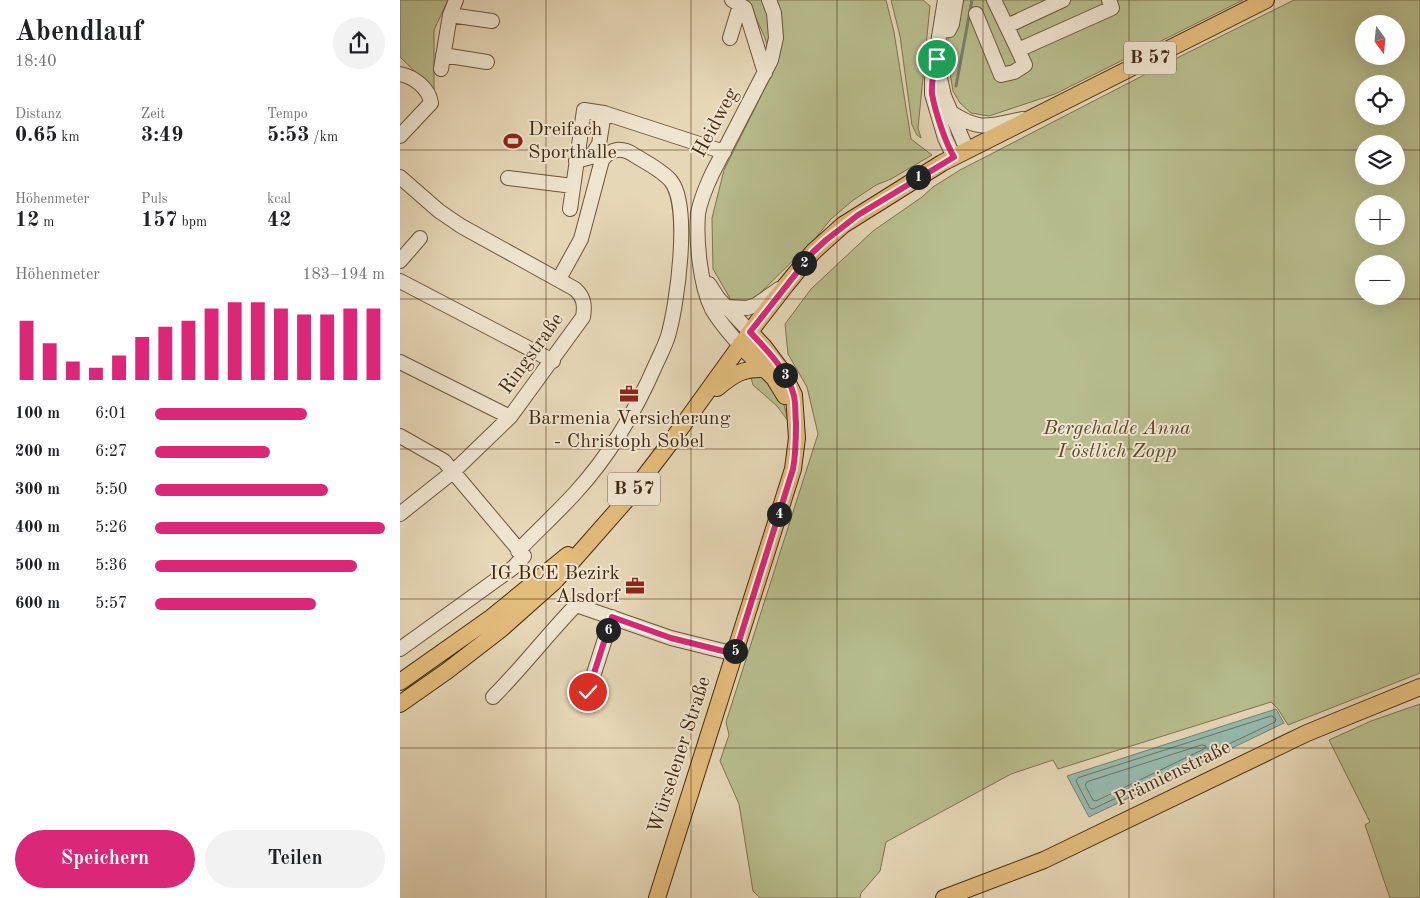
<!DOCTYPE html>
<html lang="de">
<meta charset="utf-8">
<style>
:root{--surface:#fff;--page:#f2f2f2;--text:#202124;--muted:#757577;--accent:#db2777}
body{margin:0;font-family:"Old Standard TT",serif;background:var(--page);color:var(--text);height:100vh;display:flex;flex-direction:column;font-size:19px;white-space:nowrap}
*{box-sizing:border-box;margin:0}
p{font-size:16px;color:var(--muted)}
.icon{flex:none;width:28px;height:28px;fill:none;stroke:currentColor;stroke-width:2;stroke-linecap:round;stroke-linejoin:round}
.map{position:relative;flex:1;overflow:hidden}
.sheet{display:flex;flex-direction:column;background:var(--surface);width:400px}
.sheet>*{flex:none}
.needle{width:32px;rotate:165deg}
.fabs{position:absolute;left:955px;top:15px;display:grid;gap:10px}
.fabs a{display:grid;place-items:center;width:50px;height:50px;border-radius:50%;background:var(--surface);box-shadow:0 5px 20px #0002;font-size:25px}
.pin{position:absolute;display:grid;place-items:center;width:42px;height:42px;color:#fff;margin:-21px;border:2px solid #fff;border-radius:50%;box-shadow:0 1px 5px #0007}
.km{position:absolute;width:25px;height:25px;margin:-12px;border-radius:50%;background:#222;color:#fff;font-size:14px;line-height:25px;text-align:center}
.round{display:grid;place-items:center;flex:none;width:52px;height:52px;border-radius:26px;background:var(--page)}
.summary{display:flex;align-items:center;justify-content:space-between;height:85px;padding:0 15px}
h1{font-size:28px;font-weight:600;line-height:38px}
.metrics{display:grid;grid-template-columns:repeat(3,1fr);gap:8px;height:85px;padding:5px 15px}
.metrics div{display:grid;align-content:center}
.metrics b{font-size:21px;font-weight:600}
.metrics small{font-size:14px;font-weight:400}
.metrics p{font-size:14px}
.chart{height:140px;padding:10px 15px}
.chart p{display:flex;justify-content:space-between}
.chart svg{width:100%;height:90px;margin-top:5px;stroke:var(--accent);stroke-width:6}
.button{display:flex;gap:10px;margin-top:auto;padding:10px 15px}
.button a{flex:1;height:58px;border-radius:30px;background:var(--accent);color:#fff;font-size:20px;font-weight:600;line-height:58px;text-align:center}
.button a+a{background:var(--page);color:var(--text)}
ul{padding:0 15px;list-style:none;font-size:16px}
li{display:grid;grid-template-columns:80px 60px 1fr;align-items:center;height:38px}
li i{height:12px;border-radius:6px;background:var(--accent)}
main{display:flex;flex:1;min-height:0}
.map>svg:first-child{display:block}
.green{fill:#b8bd8d;stroke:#7e734e;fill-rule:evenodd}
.water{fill:#96baaf;stroke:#76806f}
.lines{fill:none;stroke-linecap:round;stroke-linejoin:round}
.shore{stroke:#6e7260;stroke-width:1}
.stream{stroke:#76806f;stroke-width:3}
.minor-casing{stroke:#6d543a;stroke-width:16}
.major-casing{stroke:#452910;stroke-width:18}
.minor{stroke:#efe5d0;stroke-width:14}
.major{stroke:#e3bc7c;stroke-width:16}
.route-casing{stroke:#fff;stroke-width:10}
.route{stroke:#db2777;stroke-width:6}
.grid{fill:none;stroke:#452910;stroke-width:1;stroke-opacity:0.55}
.labels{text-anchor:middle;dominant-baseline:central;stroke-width:4;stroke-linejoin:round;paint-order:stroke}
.shield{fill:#efe5d0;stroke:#78614a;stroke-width:1}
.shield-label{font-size:19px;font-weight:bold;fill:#452910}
.street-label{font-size:20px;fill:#452910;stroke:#efe5d0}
.poi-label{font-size:20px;fill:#452910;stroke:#efe5d0;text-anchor:start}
.park-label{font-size:20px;font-style:italic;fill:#5c4729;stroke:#efe5d0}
</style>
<main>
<section class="sheet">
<div class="summary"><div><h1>Abendlauf</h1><p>18:40</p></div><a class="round"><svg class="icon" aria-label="share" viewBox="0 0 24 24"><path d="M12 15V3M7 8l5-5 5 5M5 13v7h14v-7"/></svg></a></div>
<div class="metrics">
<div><p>Distanz</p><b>0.65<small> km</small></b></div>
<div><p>Zeit</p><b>3:49</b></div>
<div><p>Tempo</p><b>5:53<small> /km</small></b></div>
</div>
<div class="metrics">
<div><p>Höhenmeter</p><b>12<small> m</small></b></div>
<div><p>Puls</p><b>157<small> bpm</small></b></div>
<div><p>kcal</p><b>42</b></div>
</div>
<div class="chart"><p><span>Höhenmeter</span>183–194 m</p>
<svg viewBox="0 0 160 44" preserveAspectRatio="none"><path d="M5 44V15M15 44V26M25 44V35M35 44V38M45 44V32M55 44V23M65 44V18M75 44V15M85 44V9M95 44V6M105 44V6M115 44V9M125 44V12M135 44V12M145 44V9M155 44V9"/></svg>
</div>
<ul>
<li><b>100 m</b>6:01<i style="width:66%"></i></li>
<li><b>200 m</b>6:27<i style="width:50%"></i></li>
<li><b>300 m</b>5:50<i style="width:75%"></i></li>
<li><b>400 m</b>5:26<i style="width:100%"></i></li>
<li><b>500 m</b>5:36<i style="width:88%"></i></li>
<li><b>600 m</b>5:57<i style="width:70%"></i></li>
</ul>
<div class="button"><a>Speichern</a><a>Teilen</a></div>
</section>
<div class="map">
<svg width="1020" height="898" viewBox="0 0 1020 898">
<rect width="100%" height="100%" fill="#e6d7b7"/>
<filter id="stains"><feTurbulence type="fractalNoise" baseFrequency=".004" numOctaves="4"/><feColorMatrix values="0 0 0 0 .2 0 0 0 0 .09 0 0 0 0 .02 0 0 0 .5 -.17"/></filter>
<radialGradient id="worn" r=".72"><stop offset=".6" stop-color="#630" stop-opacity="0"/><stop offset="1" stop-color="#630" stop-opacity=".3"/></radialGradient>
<path class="green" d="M0 0H48L34 30V90L0 57Z
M348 0H486L494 32 511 139 532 155 491 179 476 185 452 201 430 220 414 240 352 301 331 300 313 269 312 218 324 170 374 70 365 38Z
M491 0H523L530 6 518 128 521 138 517 135 512 125 500 36Z
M563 0H843L655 94 589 116 571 113 560 103 553 91 548 62V35L556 32Z
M894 0H1020V673L888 725 878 709 871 702 658 769 653 760 611 774 486 842 480 871 461 893 460 898H360L353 891 339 804 320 761 329 735 326 722 418 434 407 387 388 354 385 324 411 289 473 231 522 197 533 187 560 170 777 58ZM964 24H996V56H964ZM964 84H996V116H964ZM964 144H996V176H964ZM964 204H996V236H964ZM964 264H996V296H964Z
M350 374 364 376 382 396 388 421 377 406 353 385Z
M1020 704V898H990L965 825 970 822 929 740 971 721Z"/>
<path class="water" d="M876 709 884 723 689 817 667 776Z"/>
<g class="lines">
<path class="shore" d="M872 716 876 719 875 722 693 809 690 808 676 781 678 778Z
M802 745 806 746 804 749 696 801 693 800 685 785 687 782Z"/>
<path class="stream" d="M556 86 572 0"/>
<g class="minor-casing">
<path id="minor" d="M332 0 345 8 365 73
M545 0 532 79V94L545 138 554 157
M594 0 618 50 712 8 709 0
M576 14 601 75 614 72 625 65 618 50
M50 15 92 21
M607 26 663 0
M541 31 549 30 552 24 556 0
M330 38 340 5
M43 55 87 62
M41 69 50 15 56 0
M538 69 544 96 567 150
M0 74C14 77 29 88 31 103L0 136
M550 112C581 132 588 126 622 119
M176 161 191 157 199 144 204 113
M0 177 39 211 61 226 175 289C184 297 185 305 183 317L110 417 54 471 0 514
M108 178 173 186
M170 209 184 110 204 113 324 152
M0 261 20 238
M0 281 153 361
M309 284 318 298 350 332
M326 307 347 308 356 305 379 289
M340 345C330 334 320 323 312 309 300 285 296 241 298 214 300 201 306 187 312 174L371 60 376 38 374 13 369 0
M0 362 110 417
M0 436 44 461 124 556 114 567 0 649
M118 551C137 531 158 512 176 492 210 455 236 410 256 364 260 355 265 346 268 336 277 306 291 206 271 181 262 170 245 162 234 155 222 147 211 148 202 160L181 239 159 279
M188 692 212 617
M93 697C122 668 147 635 176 605L271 638 335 654"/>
</g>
<g class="major-casing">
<path id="major" d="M340 345 374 378 385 396
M317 388C334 374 343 368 365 369
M0 682 92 617 168 555
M0 704 47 671 100 630 155 581 228 498 270 443 358 321 386 285 413 252 443 225 542 163 866 0
M257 898 393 469 397 438 394 395 382 371 364 347 350 332
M544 898 644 860 907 733 1020 687"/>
</g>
<use href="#minor" class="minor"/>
<use href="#major" class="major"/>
</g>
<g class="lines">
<g class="route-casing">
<path id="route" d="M188 692 212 617 271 638 335 654 393 469C396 453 396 439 396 423 395 414 396 405 394 396 388 371 367 350 350 332L413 252 426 240 458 215 554 157C545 142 535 111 532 94 531 82 534 70 537 59"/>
</g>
<use href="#route" class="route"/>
</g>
<path class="grid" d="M146 0V898M291 0V898M437 0V898M583 0V898M729 0V898M874 0V898M0 150H964M996 150H1020M0 299H1020M0 449H1020M0 599H1020M0 748H1020"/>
<defs>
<g id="stadium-bare" transform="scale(1.5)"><path d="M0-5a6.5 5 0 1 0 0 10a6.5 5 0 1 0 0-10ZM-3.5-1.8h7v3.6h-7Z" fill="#8f2418" stroke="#efe5d0" stroke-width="2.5" paint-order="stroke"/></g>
<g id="office-bare" transform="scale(1.5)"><path d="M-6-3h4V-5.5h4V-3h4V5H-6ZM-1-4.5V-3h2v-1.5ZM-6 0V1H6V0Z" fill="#8f2418" stroke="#efe5d0" stroke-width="2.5" paint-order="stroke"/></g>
</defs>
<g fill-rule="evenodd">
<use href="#stadium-bare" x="113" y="141"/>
<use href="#office-bare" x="229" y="394"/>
<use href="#office-bare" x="235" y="586"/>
</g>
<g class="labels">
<g class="shield">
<rect x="724" y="41.5" width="52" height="33" rx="4"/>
<rect x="208" y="472.5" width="52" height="33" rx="4"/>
</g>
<g class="shield-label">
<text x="750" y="58">B 57</text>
<text x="234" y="489">B 57</text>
</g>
<g class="street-label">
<text transform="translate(316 123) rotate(-62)">Heidweg</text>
<text transform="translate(132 354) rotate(-54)">Ringstraße</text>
<text transform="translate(280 755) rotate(-72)">Würselener Straße</text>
<text transform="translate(773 774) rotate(-26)">Prämienstraße</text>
</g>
<g class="poi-label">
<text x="128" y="130">Dreifach<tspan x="128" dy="23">Sporthalle</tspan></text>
<text x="229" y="419" text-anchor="middle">Barmenia Versicherung<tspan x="229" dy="23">- Christoph Sobel</tspan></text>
<text x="220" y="574" text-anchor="end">IG BCE Bezirk<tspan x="220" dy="23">Alsdorf</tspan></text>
</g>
<g class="park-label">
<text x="717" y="429">Bergehalde Anna<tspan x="717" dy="23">I östlich Zopp</tspan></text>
</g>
</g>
<rect width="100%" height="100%" filter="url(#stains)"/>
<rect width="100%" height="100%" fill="url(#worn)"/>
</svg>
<div class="fabs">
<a><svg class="needle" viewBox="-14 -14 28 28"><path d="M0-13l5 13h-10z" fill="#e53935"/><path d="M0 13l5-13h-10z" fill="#757577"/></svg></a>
<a><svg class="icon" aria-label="locate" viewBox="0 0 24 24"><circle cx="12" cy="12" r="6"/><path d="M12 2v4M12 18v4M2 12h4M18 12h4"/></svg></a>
<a><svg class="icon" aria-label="layers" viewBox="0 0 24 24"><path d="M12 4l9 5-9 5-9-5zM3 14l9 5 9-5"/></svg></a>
<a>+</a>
<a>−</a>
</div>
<div class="pin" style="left:537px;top:59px;background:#1e9e55"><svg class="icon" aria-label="arrive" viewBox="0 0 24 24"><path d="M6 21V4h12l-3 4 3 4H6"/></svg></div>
<div class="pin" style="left:188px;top:692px;background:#d93025"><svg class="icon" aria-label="check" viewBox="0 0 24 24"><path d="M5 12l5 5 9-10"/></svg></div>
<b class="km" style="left:518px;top:177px">1</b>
<b class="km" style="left:404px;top:263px">2</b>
<b class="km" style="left:385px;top:375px">3</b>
<b class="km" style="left:379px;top:514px">4</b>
<b class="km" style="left:335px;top:651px">5</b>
<b class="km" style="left:208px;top:630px">6</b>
</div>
</main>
